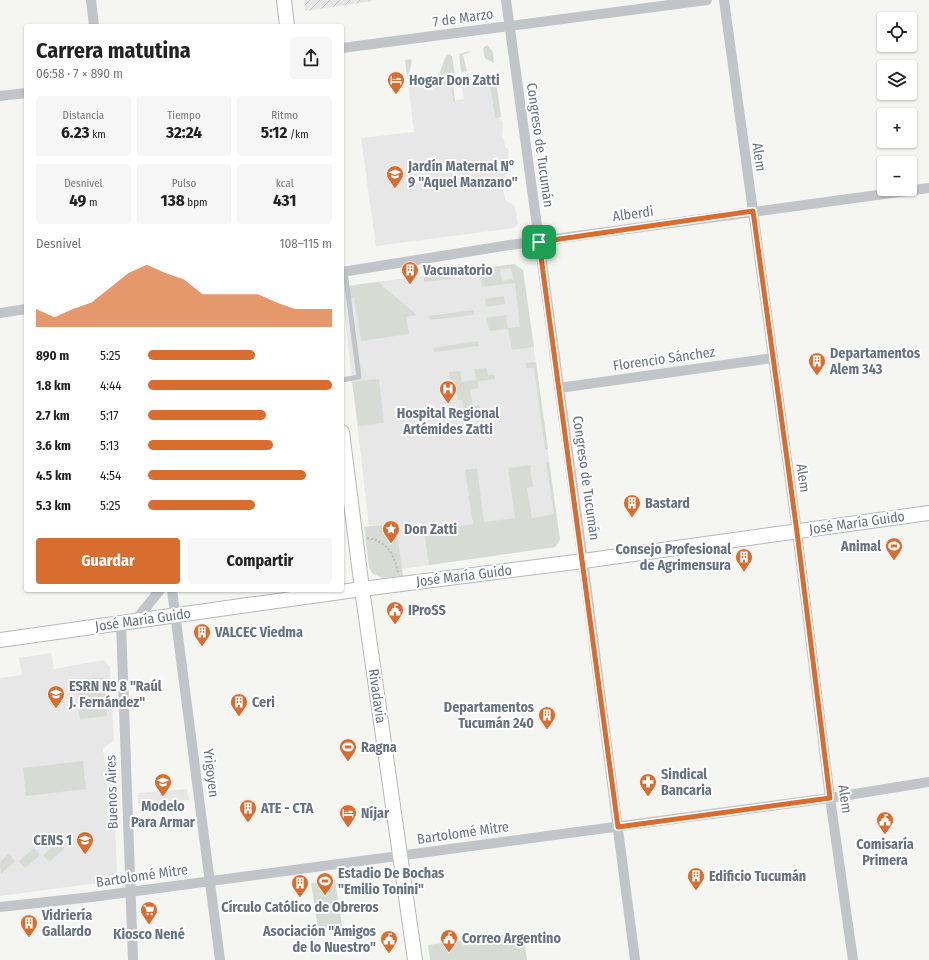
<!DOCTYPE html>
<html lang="es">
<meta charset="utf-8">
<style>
:root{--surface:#fff;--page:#f6f6f6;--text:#222;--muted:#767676;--accent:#d96d2f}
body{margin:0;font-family:"Fira Sans Condensed",sans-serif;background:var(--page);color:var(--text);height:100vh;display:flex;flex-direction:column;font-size:15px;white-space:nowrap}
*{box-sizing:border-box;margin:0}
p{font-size:13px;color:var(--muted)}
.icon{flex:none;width:22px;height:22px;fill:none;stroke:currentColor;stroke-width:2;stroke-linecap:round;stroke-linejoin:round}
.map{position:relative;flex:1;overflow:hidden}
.panel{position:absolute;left:24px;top:24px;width:320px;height:568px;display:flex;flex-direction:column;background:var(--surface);border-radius:4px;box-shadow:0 1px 3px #0004}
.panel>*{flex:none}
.buttons{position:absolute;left:877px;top:12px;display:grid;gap:8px}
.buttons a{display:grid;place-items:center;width:40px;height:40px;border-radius:4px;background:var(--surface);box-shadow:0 1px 3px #0004;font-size:20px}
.pin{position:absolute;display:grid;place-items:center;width:34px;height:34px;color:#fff;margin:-17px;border-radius:8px;box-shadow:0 2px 6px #0006}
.round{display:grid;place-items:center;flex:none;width:42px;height:42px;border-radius:4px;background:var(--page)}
.head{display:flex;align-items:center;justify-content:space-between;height:68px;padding:0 12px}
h1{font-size:22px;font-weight:700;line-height:30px}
.figures{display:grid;grid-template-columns:repeat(3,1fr);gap:6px;height:68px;padding:4px 12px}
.figures div{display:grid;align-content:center;border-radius:4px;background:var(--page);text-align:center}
.figures b{font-size:17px;font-weight:700}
.figures small{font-size:11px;font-weight:400}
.figures p{font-size:11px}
.chart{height:112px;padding:8px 12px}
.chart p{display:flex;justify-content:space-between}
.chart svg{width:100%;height:72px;margin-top:4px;fill:var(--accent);opacity:.7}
.primary-button{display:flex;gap:8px;margin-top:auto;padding:8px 12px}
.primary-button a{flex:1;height:46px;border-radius:4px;background:var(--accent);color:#fff;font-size:16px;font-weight:700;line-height:46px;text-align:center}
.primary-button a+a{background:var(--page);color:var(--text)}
ul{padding:0 12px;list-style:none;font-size:13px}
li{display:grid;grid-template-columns:64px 48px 1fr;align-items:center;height:30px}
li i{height:10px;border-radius:5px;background:var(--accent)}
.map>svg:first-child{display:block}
.built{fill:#e6e7e6}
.industrial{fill:url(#industrial-furrows)}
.green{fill:#d6dcd4;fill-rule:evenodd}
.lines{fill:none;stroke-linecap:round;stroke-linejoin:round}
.secondary-casing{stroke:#b4b7bc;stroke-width:16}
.path{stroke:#b9bbbe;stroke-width:2;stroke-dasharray:2 2;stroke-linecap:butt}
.lane{stroke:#c1c4c8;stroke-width:5}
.street{stroke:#c1c4c8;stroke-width:10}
.secondary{stroke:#fff;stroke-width:14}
.route-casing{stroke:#fff;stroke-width:8}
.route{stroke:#d96d2f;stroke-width:5}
.labels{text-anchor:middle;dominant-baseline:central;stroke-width:4;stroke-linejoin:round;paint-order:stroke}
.street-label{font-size:14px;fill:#667282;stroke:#fff}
.poi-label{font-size:14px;font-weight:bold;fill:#667282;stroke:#fff;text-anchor:start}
</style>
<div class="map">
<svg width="929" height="960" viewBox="0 0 929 960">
<defs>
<pattern id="industrial-furrows" width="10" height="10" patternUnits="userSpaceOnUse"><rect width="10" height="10" fill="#e6e7e6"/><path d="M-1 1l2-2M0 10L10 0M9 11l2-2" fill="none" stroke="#bec0c0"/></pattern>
</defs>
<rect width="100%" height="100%" fill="#f5f6f2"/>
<path class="built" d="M441 77 443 86 451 85 453 101 464 99 461 83 489 79 495 118H499L503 122 502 138 504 140 505 147 508 149 510 168 502 181 505 200 515 206 518 223 514 228 376 246 361 138 414 132 408 81Z
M514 264 523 270 560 540 555 547 402 569 396 523 369 526 342 292 346 286Z
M51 653 54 669 104 660 110 667 114 740 103 749 105 762 113 766 117 874 113 881 0 896V678L22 675 19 658Z
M187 789 189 800 138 805V793Z"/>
<path class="industrial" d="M304 0H373V1L305 11Z"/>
<path class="green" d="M487 45 493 52 494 63 485 58 483 48Z
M469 51 470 52 463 55 467 71 461 72 459 54Z
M450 54 452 57 455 73 439 75 446 55Z
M411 59 412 62 408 77 419 78 420 77 423 78 424 76 430 79 408 81 405 60Z
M456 75 458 78 453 83 455 101H453L451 85 442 86 441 77Z
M489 79H493L496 80 501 116 499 118H495Z
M514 264 523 270 534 347 512 350 508 329 489 331 487 318 506 315 508 328 520 327 515 283 482 287 480 269ZM511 268 513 279 502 281 500 269Z
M450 273 451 279 424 282V276Z
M378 282 417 315 406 317 409 334 361 341 354 298H350L349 286Z
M504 296 505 304 486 307 485 299Z
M474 310V315L430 320 429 316Z
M478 341 479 346 434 352 433 348Z
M536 362 548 449 545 450 534 368H526V363Z
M487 368 488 375H495V379L478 381V388L470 390 473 406 480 405V408L464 411 462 400H458L454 380H450L449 372 460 371 462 382 476 380 474 369Z
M379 379 384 423 358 426 352 382Z
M546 462H549L560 540 555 547 429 565 424 531 473 524 465 470 477 468 484 522 515 518 508 468 530 465 533 487 527 488 532 518 554 514Z
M396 523 403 576 382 578 372 573 369 567 364 527Z
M103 677 107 716 80 719 76 680Z
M83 761 86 789 26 796 23 768Z
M58 842 64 849 49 862 43 855Z
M34 848 40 855 25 868 19 861Z
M9 853 15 861 1 874 0 862Z
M335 880 342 926 318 929 311 883Z
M523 932 527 960H430L428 945Z"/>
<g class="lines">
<g class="secondary-casing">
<path id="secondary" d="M284 0 287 26
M342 432 362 589 415 960
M0 640 362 589 583 561 929 513"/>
</g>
<path class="path" d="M367 538C386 540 395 555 398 573"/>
<path class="lane" d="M342 380 359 377 345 271"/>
<path class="street" d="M91 0 94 26
M506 0 583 561 635 960
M724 0 797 532 830 798 853 960
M342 48 707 0
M0 96 26 93
M342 272 510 245 929 188
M0 313 26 309
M559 388 773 358
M172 590 220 960
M135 621 160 590
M121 623 133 960
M0 907 92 897 830 798 929 782"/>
<use href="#secondary" class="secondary"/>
</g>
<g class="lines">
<g class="route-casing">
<path id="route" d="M753 211 797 532 830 798 618 827 539 242Z"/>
</g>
<use href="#route" class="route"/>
</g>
<defs>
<g id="hotel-pin" transform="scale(0.9)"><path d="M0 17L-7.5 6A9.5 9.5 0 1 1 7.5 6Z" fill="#d96d2f" stroke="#fff"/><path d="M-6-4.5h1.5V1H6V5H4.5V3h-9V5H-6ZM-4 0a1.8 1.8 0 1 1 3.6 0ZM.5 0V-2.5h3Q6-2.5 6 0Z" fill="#fff"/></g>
<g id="school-pin" transform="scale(0.9)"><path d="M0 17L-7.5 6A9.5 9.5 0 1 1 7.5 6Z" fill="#d96d2f" stroke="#fff"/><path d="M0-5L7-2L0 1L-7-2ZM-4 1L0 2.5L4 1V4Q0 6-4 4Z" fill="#fff"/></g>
<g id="building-pin" transform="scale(0.9)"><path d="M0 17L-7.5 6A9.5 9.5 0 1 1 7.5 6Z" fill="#d96d2f" stroke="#fff"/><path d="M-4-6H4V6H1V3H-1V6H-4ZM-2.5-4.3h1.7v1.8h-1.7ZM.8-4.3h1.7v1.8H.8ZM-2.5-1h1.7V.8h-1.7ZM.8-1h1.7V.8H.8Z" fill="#fff"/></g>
<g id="hospital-pin" transform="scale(0.9)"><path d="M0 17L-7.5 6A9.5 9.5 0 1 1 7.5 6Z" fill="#d96d2f" stroke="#fff"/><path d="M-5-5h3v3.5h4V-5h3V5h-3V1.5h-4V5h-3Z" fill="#fff"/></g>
<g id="sight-pin" transform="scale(0.9)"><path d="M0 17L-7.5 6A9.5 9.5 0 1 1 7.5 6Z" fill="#d96d2f" stroke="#fff"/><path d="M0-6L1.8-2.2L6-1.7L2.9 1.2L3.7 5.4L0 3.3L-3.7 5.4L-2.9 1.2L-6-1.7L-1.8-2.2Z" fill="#fff"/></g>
<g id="stadium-pin" transform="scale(0.9)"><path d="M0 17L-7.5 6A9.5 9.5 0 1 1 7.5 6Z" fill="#d96d2f" stroke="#fff"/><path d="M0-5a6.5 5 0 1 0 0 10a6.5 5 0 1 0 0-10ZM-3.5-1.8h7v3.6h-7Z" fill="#fff"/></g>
<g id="civic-pin" transform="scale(0.9)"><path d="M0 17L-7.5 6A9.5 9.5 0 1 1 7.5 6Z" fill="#d96d2f" stroke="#fff"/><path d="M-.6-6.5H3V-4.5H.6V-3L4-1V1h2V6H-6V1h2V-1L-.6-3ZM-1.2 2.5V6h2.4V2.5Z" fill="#fff"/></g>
<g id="pharmacy-pin" transform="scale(0.9)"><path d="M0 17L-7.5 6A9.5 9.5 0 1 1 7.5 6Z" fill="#d96d2f" stroke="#fff"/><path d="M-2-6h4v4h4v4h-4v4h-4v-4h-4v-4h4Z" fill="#fff"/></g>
<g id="supermarket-pin" transform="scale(0.9)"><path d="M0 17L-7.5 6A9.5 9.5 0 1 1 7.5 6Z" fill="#d96d2f" stroke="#fff"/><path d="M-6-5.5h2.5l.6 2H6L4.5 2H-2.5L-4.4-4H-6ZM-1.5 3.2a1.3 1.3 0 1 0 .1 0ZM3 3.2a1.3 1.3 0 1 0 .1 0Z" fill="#fff"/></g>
</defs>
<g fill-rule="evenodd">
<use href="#hotel-pin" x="396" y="80"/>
<use href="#school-pin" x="395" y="174"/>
<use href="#building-pin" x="410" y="270"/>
<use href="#building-pin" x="817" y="361"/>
<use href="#hospital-pin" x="448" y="389"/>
<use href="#building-pin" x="632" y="503"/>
<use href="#sight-pin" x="391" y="529"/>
<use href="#stadium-pin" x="894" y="546"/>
<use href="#building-pin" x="744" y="557"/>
<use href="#civic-pin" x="395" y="610"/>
<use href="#building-pin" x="202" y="632"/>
<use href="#school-pin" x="56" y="694"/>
<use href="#building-pin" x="239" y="702"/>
<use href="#building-pin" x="547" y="715"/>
<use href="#stadium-pin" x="348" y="747"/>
<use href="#school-pin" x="163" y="782"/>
<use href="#pharmacy-pin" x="648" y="782"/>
<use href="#building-pin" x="248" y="808"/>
<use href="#hotel-pin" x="348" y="813"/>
<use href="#civic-pin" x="885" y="820"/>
<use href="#school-pin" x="85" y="840"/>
<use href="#building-pin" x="696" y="876"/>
<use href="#stadium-pin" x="325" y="881"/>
<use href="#building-pin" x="300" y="883"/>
<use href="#supermarket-pin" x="149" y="910"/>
<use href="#building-pin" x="29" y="923"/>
<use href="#civic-pin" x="449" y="938"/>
<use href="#civic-pin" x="389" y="939"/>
</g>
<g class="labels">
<g class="street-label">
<text transform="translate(463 18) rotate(-8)">7 de Marzo</text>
<text transform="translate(540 145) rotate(82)">Congreso de Tucumán</text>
<text transform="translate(759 157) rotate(82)">Alem</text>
<text transform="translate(633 214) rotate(-8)">Alberdi</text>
<text transform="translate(664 359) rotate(-8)">Florencio Sánchez</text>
<text transform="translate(586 478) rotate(82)">Congreso de Tucumán</text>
<text transform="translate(803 478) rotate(82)">Alem</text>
<text transform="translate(857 523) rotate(-8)">José María Guido</text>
<text transform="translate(464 576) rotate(-7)">José María Guido</text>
<text transform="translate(143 620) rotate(-8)">José María Guido</text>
<text transform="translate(377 696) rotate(82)">Rivadavia</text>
<text transform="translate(211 773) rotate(83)">Yrigoyen</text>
<text transform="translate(112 792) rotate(-92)">Buenos Aires</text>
<text transform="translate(845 799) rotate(82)">Alem</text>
<text transform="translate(463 833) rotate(-8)">Bartolomé Mitre</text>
<text transform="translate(142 876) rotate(-8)">Bartolomé Mitre</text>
</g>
<g class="poi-label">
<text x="409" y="80">Hogar Don Zatti</text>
<text x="408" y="166">Jardín Maternal N°<tspan x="408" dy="16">9 "Aquel Manzano"</tspan></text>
<text x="423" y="270">Vacunatorio</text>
<text x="830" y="353">Departamentos<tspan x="830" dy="16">Alem 343</tspan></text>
<text x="448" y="413" text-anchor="middle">Hospital Regional<tspan x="448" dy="16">Artémides Zatti</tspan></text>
<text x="645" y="503">Bastard</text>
<text x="404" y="529">Don Zatti</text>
<text x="881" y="546" text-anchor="end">Animal</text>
<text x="731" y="549" text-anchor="end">Consejo Profesional<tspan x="731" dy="16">de Agrimensura</tspan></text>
<text x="408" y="610">IProSS</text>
<text x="215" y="632">VALCEC Viedma</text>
<text x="69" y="686">ESRN Nº 8 "Raúl<tspan x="69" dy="16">J. Fernández"</tspan></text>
<text x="252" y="702">Ceri</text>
<text x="534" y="707" text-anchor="end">Departamentos<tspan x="534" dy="16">Tucumán 240</tspan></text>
<text x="361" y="747">Ragna</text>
<text x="661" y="774">Sindical<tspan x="661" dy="16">Bancaria</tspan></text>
<text x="163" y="806" text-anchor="middle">Modelo<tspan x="163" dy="16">Para Armar</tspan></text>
<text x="261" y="808">ATE - CTA</text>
<text x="361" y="813">Níjar</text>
<text x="72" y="840" text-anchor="end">CENS 1</text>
<text x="885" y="844" text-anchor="middle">Comisaría<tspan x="885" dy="16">Primera</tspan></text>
<text x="338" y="873">Estadio De Bochas<tspan x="338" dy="16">"Emilio Tonini"</tspan></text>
<text x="709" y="876">Edificio Tucumán</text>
<text x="300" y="907" text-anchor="middle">Círculo Católico de Obreros</text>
<text x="42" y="915">Vidriería<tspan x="42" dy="16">Gallardo</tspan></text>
<text x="376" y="931" text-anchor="end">Asociación "Amigos<tspan x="376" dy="16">de lo Nuestro"</tspan></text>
<text x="149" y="934" text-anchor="middle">Kiosco Nené</text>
<text x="462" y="938">Correo Argentino</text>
</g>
</g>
</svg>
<div class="buttons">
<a><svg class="icon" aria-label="locate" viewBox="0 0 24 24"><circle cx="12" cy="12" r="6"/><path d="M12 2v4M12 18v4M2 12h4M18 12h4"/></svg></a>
<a><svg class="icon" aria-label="layers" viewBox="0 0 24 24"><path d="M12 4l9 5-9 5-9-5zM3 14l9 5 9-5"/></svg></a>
<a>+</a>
<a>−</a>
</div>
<div class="pin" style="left:539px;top:242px;background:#1e9e55"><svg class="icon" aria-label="arrive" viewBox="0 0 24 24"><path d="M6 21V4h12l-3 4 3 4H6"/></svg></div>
<section class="panel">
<div class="head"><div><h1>Carrera matutina</h1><p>06:58 · 7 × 890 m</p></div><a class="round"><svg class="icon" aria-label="share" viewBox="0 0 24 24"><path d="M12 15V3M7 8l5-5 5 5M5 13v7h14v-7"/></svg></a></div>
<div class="figures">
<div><p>Distancia</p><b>6.23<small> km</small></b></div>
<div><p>Tiempo</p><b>32:24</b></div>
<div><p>Ritmo</p><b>5:12<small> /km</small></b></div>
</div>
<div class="figures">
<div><p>Desnivel</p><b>49<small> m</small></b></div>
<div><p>Pulso</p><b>138<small> bpm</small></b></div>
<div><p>kcal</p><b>431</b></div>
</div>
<div class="chart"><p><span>Desnivel</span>108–115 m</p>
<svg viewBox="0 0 160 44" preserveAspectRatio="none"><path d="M0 44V33L10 38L20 33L30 29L40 20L50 11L60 6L70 11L80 15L90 24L100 24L110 24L120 24L130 29L140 33L150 33L160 33V44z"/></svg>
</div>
<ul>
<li><b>890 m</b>5:25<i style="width:58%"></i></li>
<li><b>1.8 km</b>4:44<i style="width:100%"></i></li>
<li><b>2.7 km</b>5:17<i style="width:64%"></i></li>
<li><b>3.6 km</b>5:13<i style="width:68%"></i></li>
<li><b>4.5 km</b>4:54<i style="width:86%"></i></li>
<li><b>5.3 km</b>5:25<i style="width:58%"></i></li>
</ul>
<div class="primary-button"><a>Guardar</a><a>Compartir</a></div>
</section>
</div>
